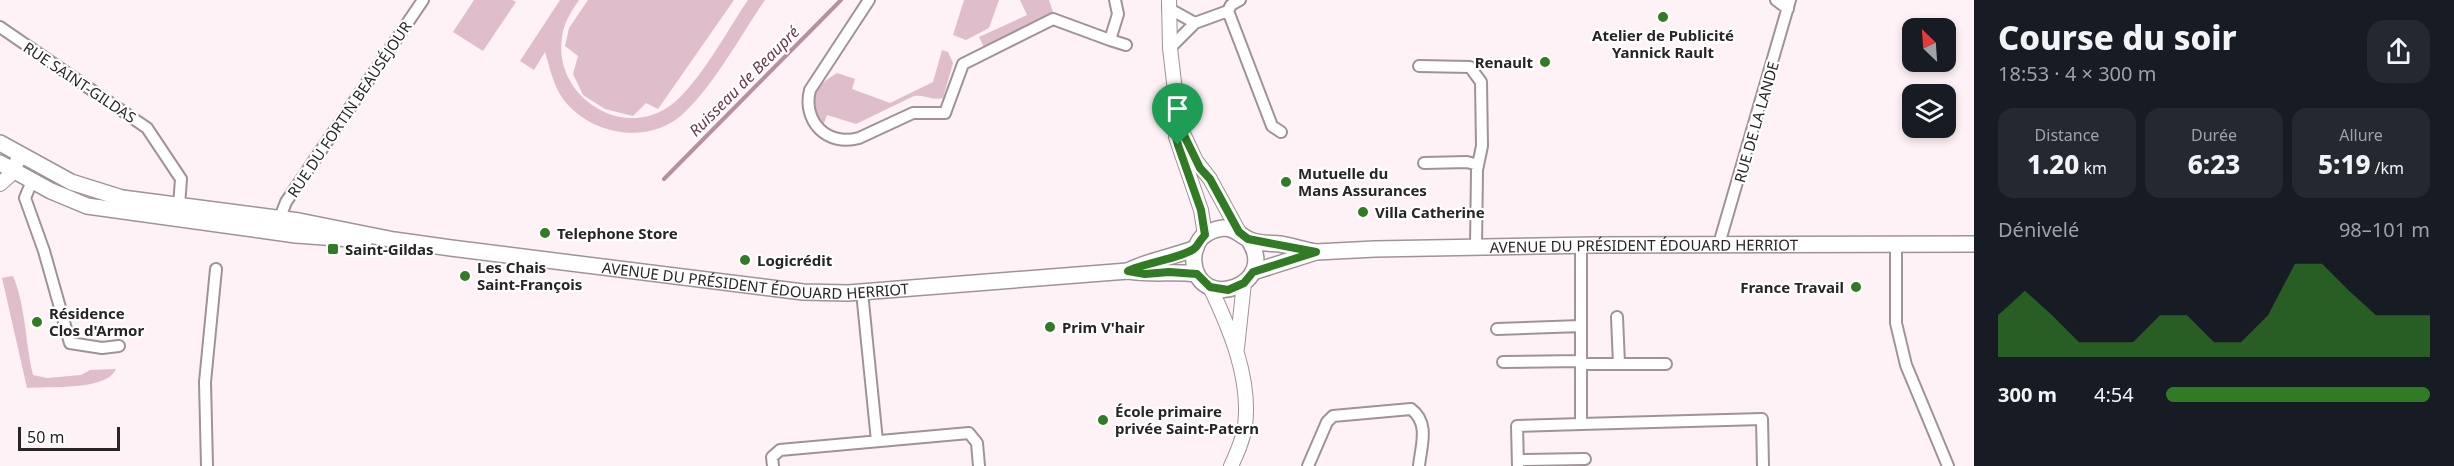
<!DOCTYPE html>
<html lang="fr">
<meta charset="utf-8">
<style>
:root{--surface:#171b24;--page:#242831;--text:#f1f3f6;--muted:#9ea1a6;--accent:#307b23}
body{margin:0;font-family:"Noto Sans",sans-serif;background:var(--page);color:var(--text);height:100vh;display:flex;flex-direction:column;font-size:22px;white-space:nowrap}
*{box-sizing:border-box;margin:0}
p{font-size:20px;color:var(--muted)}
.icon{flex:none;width:33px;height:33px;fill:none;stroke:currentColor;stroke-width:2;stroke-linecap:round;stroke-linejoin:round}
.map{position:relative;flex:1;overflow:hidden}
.details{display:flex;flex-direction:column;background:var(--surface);width:480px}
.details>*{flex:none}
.needle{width:39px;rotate:335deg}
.tools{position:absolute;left:1902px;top:18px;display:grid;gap:12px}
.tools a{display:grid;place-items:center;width:54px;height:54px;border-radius:12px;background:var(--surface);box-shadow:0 3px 9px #0003;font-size:30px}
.scale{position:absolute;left:18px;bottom:15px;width:102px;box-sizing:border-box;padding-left:6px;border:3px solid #292426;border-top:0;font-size:16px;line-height:21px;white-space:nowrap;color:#292426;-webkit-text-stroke:4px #fff;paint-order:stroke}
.pin{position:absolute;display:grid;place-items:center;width:51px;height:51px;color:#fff;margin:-62px -26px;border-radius:50% 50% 50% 0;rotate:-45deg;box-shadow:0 0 6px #0007}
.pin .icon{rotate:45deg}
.round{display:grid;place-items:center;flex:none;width:63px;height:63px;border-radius:18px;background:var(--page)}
.summary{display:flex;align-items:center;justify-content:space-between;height:102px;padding:0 24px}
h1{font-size:33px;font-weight:800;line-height:45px}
.metrics{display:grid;grid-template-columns:repeat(3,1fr);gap:9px;height:102px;padding:6px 24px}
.metrics div{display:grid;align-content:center;border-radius:15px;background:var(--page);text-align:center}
.metrics b{font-size:26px;font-weight:800}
.metrics small{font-size:16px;font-weight:400}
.metrics p{font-size:16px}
.chart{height:168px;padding:12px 24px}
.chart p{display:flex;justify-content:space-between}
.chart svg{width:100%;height:108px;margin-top:6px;fill:var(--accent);opacity:.7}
ul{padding:0 24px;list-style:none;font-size:20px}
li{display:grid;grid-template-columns:96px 72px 1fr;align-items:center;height:45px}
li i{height:15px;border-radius:8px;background:var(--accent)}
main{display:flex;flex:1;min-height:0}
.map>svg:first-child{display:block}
.green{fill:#dfbdcb}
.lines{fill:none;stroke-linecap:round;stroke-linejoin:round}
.stream{stroke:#b590a0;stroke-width:4}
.minor-casing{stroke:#9f9398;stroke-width:14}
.tertiary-casing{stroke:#9f9398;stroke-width:16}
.secondary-casing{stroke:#9f9398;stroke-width:18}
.minor{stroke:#fff;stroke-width:10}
.tertiary{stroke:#fff;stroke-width:14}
.secondary{stroke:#fff;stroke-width:15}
.route-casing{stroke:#fff;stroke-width:12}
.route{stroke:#307b23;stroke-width:8}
.poi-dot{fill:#307b23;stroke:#fff;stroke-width:2}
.labels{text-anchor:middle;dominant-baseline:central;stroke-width:4.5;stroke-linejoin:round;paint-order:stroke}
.poi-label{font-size:15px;font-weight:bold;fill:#292426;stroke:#fff;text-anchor:start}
.street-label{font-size:15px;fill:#292426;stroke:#fff}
.water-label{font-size:16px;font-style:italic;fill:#6b3850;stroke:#fff}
</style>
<main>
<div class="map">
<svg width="1974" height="466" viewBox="0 0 1974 466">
<rect width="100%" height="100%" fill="#fff2f7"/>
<path class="green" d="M474 0H512L516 2 483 51 453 32Z
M560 0H579C571 12 564 22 562 37 553 93 616 138 665 109 694 93 728 29 748 0H765C740 36 716 82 685 112 651 146 591 136 563 99 553 85 550 68 545 52L534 70 520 61Z
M588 0H734L658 109 646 103 633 116 605 109 583 95 573 74 578 56 565 46 569 28Z
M964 0H999L989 28 966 40 953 35Z
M1020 0H1049L1053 12 984 47 979 37 1027 15Z
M942 50 948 52 953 63 943 98C934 101 924 94 914 96L856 124 827 115 823 126 817 122C810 96 813 88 837 73L855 79 852 89 890 103 933 82Z
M13 276C26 307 25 342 33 375L47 378 81 375 90 370 116 369C107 391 48 386 27 388L2 278Z"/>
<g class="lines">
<path class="stream" d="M664 179 841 0"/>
<g class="minor-casing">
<path id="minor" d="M869 0 810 90C802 121 827 147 859 138L913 113H945L963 64 1053 19 1110 40 1118 14 1115 0
M1776 0 1788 9
M1168 8 1195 23
M1228 11 1231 5 1240 0
M0 27 147 128 181 179 179 206
M1110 40 1126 45
M1170 48 1195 23 1228 11 1272 126 1281 132
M1419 66 1470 67 1481 82 1482 146 1477 170 1476 247
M1424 163 1467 162 1478 165
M32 181 25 198 44 251 70 343 102 348 119 346
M279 220 286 202 423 0
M1719 244 1790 0
M1581 245V424L1762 419 1763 466
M1896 245V323L1906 365 1948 466
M862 292 877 441
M1617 317 1619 364
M1497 329 1581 326
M1503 362 1581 361
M1581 364H1666
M1518 460 1585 459
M207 466 205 382 216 269
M773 466 772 457 780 450 969 433 977 443 979 466
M1308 466 1327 422 1333 416 1411 409C1430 423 1421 446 1419 466
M1518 466 1517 426 1581 424"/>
</g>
<g class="tertiary-casing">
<path id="tertiary" d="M1169 0 1170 48 1179 125 1176 137 1201 210 1205 235
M1180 127 1196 161 1210 179 1239 232
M0 184 9 176 18 160
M1210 287C1230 329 1251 378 1245 426 1243 440 1237 453 1231 466
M1237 348 1244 283"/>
</g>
<g class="secondary-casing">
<g id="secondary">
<path id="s1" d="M0 143 71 182 122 198 299 221 394 240 451 248 803 292 848 293 1128 271C1151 275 1174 271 1197 274"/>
<path d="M0 163 51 191 87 206 296 235 365 240"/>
<path d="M1248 239C1281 285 1199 313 1194 263 1193 254 1196 244 1202 237 1208 232 1215 229 1223 228 1234 228 1239 234 1248 239 1257 244 1270 243 1280 244 1292 246 1304 250 1316 252"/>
<path d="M1128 271C1149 260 1173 257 1196 248"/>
<path id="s2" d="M1253 272 1316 252 1375 249 1594 245 1974 244"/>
</g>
</g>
<use href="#minor" class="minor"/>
<use href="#tertiary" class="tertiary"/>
<use href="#secondary" class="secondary"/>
</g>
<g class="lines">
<g class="route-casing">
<path id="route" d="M1179 125 1200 168 1210 179 1239 232 1248 239 1316 252 1253 272 1244 283 1228 290 1210 287 1197 274 1169 272 1145 274 1128 271C1144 263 1187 257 1196 247 1199 243 1201 239 1205 235L1201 210 1178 145 1176 137Z"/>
</g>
<use href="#route" class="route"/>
</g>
<g class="poi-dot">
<circle cx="1663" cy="17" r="6"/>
<circle cx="1545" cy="62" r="6"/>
<circle cx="1286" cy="182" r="6"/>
<circle cx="1363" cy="212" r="6"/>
<circle cx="545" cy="233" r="6"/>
<rect x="327" y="243" width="12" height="12" rx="3"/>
<circle cx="745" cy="260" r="6"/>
<circle cx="465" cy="276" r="6"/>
<circle cx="1856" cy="287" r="6"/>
<circle cx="37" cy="322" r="6"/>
<circle cx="1050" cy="327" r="6"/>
<circle cx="1103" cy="420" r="6"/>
</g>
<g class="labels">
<g class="poi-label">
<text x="1663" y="35" text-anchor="middle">Atelier de Publicité<tspan x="1663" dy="17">Yannick Rault</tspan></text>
<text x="1533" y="62" text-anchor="end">Renault</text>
<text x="1298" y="173">Mutuelle du<tspan x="1298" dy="17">Mans Assurances</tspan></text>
<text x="1375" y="212">Villa Catherine</text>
<text x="557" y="233">Telephone Store</text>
<text x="345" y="249">Saint-Gildas</text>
<text x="757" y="260">Logicrédit</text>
<text x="477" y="267">Les Chais<tspan x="477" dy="17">Saint-François</tspan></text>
<text x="1844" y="287" text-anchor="end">France Travail</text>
<text x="49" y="313">Résidence<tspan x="49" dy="17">Clos d'Armor</tspan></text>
<text x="1062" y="327">Prim V'hair</text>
<text x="1115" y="411">École primaire<tspan x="1115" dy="17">privée Saint-Patern</tspan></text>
</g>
<g class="street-label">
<text transform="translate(80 82) rotate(34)">RUE SAINT-GILDAS</text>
<text transform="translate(349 109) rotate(-56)">RUE DU FORTIN BEAUSÉJOUR</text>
<text transform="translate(1756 122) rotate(-74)">RUE DE LA LANDE</text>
<text stroke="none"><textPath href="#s2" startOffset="394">AVENUE DU PRÉSIDENT ÉDOUARD HERRIOT</textPath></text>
<text stroke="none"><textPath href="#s1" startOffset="774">AVENUE DU PRÉSIDENT ÉDOUARD HERRIOT</textPath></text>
</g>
<g class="water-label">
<text transform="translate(744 81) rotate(-45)">Ruisseau de Beaupré</text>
</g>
</g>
</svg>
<div class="tools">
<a><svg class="needle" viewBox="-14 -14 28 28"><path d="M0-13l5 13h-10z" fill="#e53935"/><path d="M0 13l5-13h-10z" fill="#9ea1a6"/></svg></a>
<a><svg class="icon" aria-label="layers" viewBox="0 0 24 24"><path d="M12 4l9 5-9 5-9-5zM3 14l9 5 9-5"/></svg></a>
</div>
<div class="scale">50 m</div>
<div class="pin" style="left:1178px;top:145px;background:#1e9e55"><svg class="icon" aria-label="arrive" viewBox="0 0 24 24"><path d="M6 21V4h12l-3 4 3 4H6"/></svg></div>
</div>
<section class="details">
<div class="summary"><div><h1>Course du soir</h1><p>18:53 · 4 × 300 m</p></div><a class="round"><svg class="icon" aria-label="share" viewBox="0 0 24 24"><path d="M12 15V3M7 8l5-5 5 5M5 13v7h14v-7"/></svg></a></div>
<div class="metrics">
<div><p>Distance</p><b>1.20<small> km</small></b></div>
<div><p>Durée</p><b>6:23</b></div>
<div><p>Allure</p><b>5:19<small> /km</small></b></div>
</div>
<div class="chart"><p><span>Dénivelé</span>98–101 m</p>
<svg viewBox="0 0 160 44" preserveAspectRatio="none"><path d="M0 44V27L10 17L20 27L30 38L40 38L50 38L60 27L70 27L80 38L90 38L100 27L110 6L120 6L130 17L140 27L150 27L160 27V44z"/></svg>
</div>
<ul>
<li><b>300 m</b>4:54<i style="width:100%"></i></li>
</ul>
</section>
</main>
